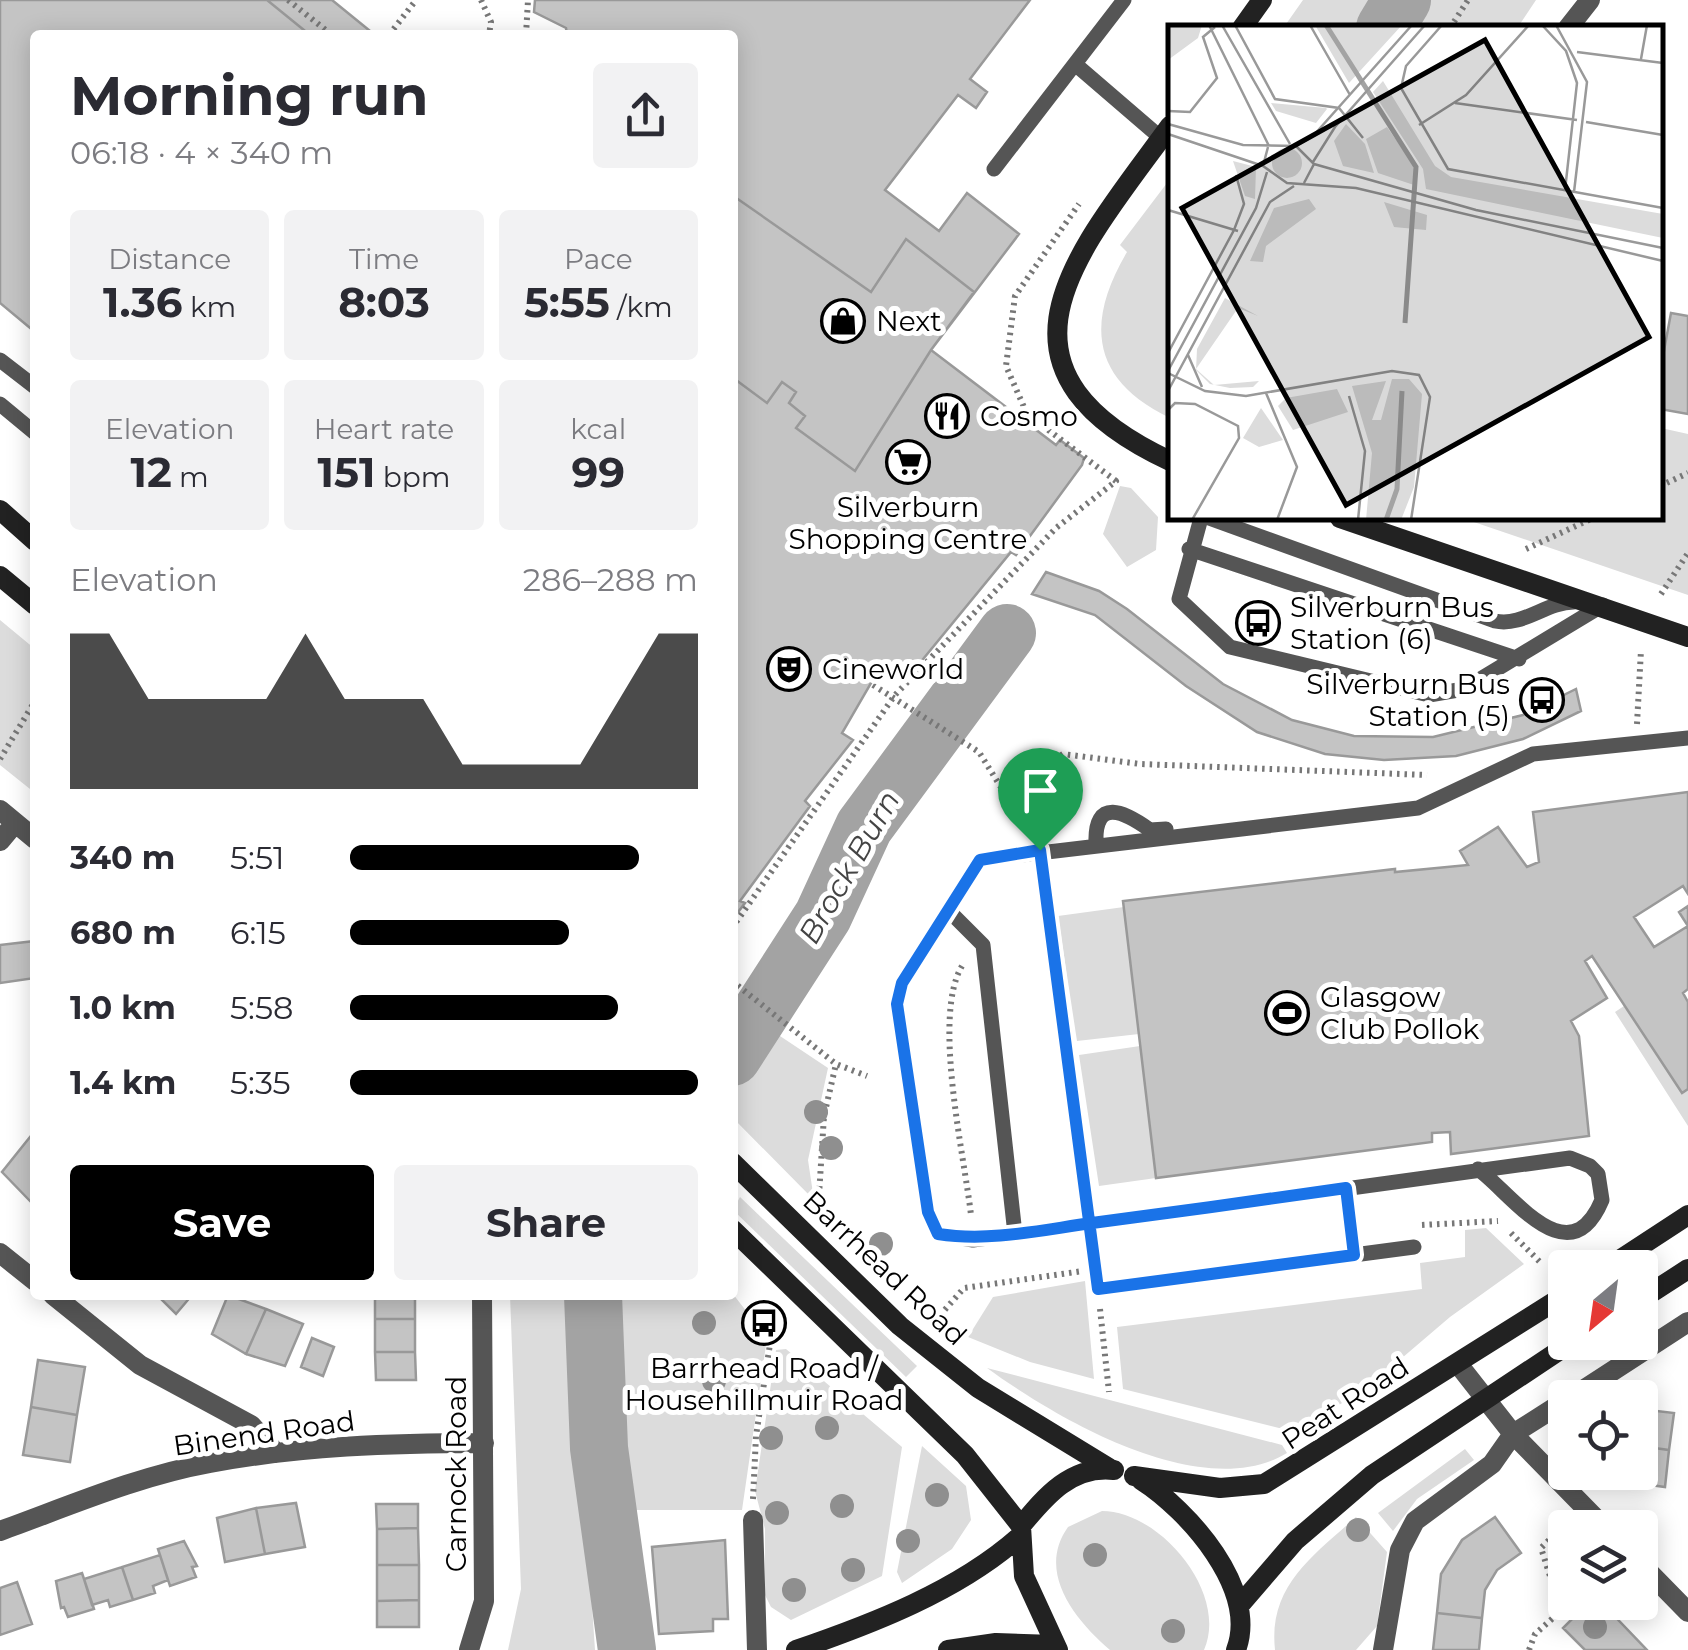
<!DOCTYPE html>
<meta charset="utf-8">
<style>
:root{--surface:#fff;--page:#f2f2f3;--text:#2b2b33;--muted:#7c7c81;--accent:#000}
body{margin:0;font-family:Montserrat,sans-serif;background:var(--page);color:var(--text);height:100vh;display:flex;flex-direction:column;font-size:38px;white-space:nowrap}
*{box-sizing:border-box;margin:0}
p{font-size:32px;color:var(--muted)}
.icon{flex:none;width:55px;height:55px;fill:none;stroke:currentColor;stroke-width:2;stroke-linecap:round;stroke-linejoin:round}
.map{position:relative;flex:1;overflow:hidden}
.side{position:absolute;left:30px;top:30px;width:708px;height:1270px;display:flex;flex-direction:column;background:var(--surface);border-radius:10px;box-shadow:0 5px 25px #0003}
.side>*{flex:none}
.needle{width:65px;rotate:209deg}
.fabs{position:absolute;left:1548px;top:1250px;display:grid;gap:20px}
.fabs a{display:grid;place-items:center;width:110px;height:110px;border-radius:10px;background:var(--surface);box-shadow:0 5px 25px #0003;font-size:50px}
.pin{position:absolute;display:grid;place-items:center;width:85px;height:85px;color:#fff;margin:-102px -42px;border-radius:50% 50% 50% 0;rotate:-45deg;box-shadow:0 0 10px #0007}
.pin .icon{rotate:45deg}
.round{display:grid;place-items:center;flex:none;width:105px;height:105px;border-radius:10px;background:var(--page)}
.head{display:flex;align-items:center;justify-content:space-between;height:170px;padding:0 40px}
h1{font-size:55px;font-weight:700;line-height:75px}
.stats{display:grid;grid-template-columns:repeat(3,1fr);gap:15px;height:170px;padding:10px 40px}
.stats div{display:grid;align-content:center;border-radius:10px;background:var(--page);text-align:center}
.stats b{font-size:42px;font-weight:700}
.stats small{font-size:28px;font-weight:400}
.stats p{font-size:28px}
.chart{height:280px;padding:20px 40px}
.chart p{display:flex;justify-content:space-between}
.chart svg{width:100%;height:180px;margin-top:10px;fill:var(--accent);opacity:.7}
.action{display:flex;gap:20px;margin-top:auto;padding:20px 40px}
.action a{flex:1;height:115px;border-radius:10px;background:var(--accent);color:#fff;font-size:40px;font-weight:700;line-height:115px;text-align:center}
.action a+a{background:var(--page);color:var(--text)}
ul{padding:0 40px;list-style:none;font-size:32px}
li{display:grid;grid-template-columns:160px 120px 1fr;align-items:center;height:75px}
li i{height:25px;border-radius:12px;background:var(--accent)}
.map>svg:first-child{display:block}
.green{fill:#dcdcdc}
.lines{fill:none;stroke-linecap:round;stroke-linejoin:round}
.river{stroke:#a3a3a3;stroke-width:58}
.building{fill:#c4c4c4;stroke:#999;stroke-width:2.5}
.path{stroke:#777;stroke-width:6;stroke-dasharray:2.5 5;stroke-linecap:butt}
.lane{stroke:#555;stroke-width:15}
.street{stroke:#555;stroke-width:20}
.secondary{stroke:#222;stroke-width:20}
.tree{fill:#8f8f8f}
.route-casing{stroke:#fff;stroke-width:20}
.route{stroke:#1a73e8;stroke-width:12}
.labels{text-anchor:middle;dominant-baseline:central;stroke-width:10;stroke-linejoin:round;paint-order:stroke}
.poi-label{font-size:28px;fill:#000;stroke:#fff;text-anchor:start}
.street-label{font-size:28px;fill:#000;stroke:#fff}
.water-label{font-size:30px;font-style:italic;fill:#444;stroke:#fff}
.inset-river{fill:none;stroke:#a3a3a3;stroke-width:5}
.inset-road{fill:none;stroke:#999;stroke-width:2.5}
.view{fill:#000;fill-opacity:0.15;stroke:#000;stroke-width:5}
.inset-edge{fill:none;stroke:#000;stroke-width:5}
</style>
<div class="map">
<svg width="1688" height="1650" viewBox="0 0 1688 1650">
<rect width="100%" height="100%" fill="#fff"/>
<path class="green" d="M1303 0H1536L1518 27H1284Z
M1170 179V418C1091 380 1085 323 1127 252L1120 245Z
M1661 428 1688 434V595L1462 518H1660Z
M1120 486 1131 488 1158 517 1156 550 1127 567 1103 534Z
M0 620 35 649V793L0 765Z
M1124 907 1139 1034 1077 1041 1058 916Z
M732 1004 828 1068 808 1160 814 1200 733 1118Z
M1624 1006 1682 1093 1688 1089V1126L1615 1012Z
M1140 1046 1156 1178 1099 1186 1079 1055Z
M740 1197 917 1366 906 1377 733 1210Z
M1486 1228 1524 1264 1450 1317 1368 1387 1295 1432 1123 1389 1117 1327 1422 1289 1420 1263 1465 1257V1230Z
M1085 1281 1094 1379 1030 1362 968 1337 993 1297Z
M733 1294 767 1338 742 1510H621L608 1451 598 1295Z
M510 1295H571L595 1650H508L521 1589Z
M786 1349 902 1447 882 1576 791 1620 771 1607 765 1595V1529L755 1491 776 1350Z
M987 1368 1282 1445 1287 1453C1202 1504 1057 1419 987 1368Z
M922 1446 966 1486 971 1520 952 1549 902 1583 897 1572Z
M1465 1449 1474 1460 1417 1499 1393 1531 1378 1513Z
M1102 1511C1160 1511 1229 1593 1204 1650H1110C1075 1620 1036 1572 1068 1527Z
M1356 1517 1387 1552 1377 1626 1356 1650H1275C1268 1586 1313 1556 1356 1517Z"/>
<g class="lines">
<path class="river" d="M1385 28 1402 0
M732 1057 823 916 864 827 1007 633
M593 1295 599 1448 627 1650"/>
</g>
<path class="building" d="M0 0H267L310 35H35V332L0 303Z
M267 0H332L375 35H310Z
M535 0H1030L970 79 987 92 976 108 958 95 885 190 939 231 967 193 1019 234 931 350 1056 445 1060 440 1084 458 1082 465 1016 555 1011 552 910 675 882 664 842 733 853 740 805 801 810 806 740 901 745 903 732 920V35H567L566 28 534 12Z
M732 195 871 292 906 239 974 292 931 350 855 471 796 428 805 416 789 403 796 392 782 382 767 403 732 377Z
M1671 313 1688 316V414L1660 409V372Z
M1046 572 1099 591 1127 609 1223 684 1292 720 1354 736 1433 737 1523 715 1576 689 1581 711 1523 739 1456 756 1384 760 1325 754 1257 732 1186 686 1095 615 1032 594Z
M1688 792V894L1683 886 1634 917 1654 947 1688 926 1679 912 1688 906V989L1683 993 1688 1002V1089L1682 1093 1592 956 1585 961 1607 998 1571 1021 1579 1036 1589 1136 1451 1154 1450 1132 1432 1133V1142L1156 1178 1123 901 1395 869V872L1468 865 1460 851 1498 827 1527 867 1539 862 1533 812Z
M35 941V978L0 983V945Z
M30 1137 35 1141V1195L30 1201 2 1172Z
M157 1295H192L176 1314Z
M228 1295 266 1309 246 1354 212 1334Z
M375 1295H415V1319H375Z
M266 1309 303 1324 285 1366 246 1354Z
M375 1319H415V1352H375Z
M312 1338 334 1347 323 1376 301 1367Z
M375 1352H415L416 1380H376Z
M38 1360 85 1367 77 1415 31 1407Z
M31 1407 77 1415 70 1462 23 1455Z
M1640 1409 1674 1413 1669 1450 1640 1446Z
M1640 1446 1669 1450 1665 1487 1628 1482 1630 1472H1640Z
M296 1503 305 1547 265 1554 256 1508Z
M376 1504H418V1528L377 1529Z
M256 1508 265 1554 225 1562 217 1518Z
M1495 1517 1521 1553 1497 1570 1485 1590 1482 1618 1437 1613 1441 1574 1462 1540Z
M418 1528 419 1565H377V1529Z
M725 1540 728 1619H713V1631L659 1634 652 1547Z
M184 1541 197 1566 192 1567 196 1577 170 1586 158 1549Z
M160 1555 168 1580 153 1586 155 1593 133 1600 122 1567Z
M377 1565H419V1600L377 1601Z
M122 1567 133 1600 110 1607 108 1600 92 1605 84 1579Z
M82 1573 94 1609 68 1617 64 1607 61 1608 56 1581Z
M17 1582 32 1624 0 1635V1588Z
M419 1600V1627H377V1601Z
M1589 1602H1601L1647 1650H1585L1563 1628Z
M1437 1613 1482 1618 1479 1650H1433Z"/>
<g class="lines">
<path class="path" d="M288 0 332 35
M481 0 491 22 489 35
M1450 28 1468 0
M389 35 416 0
M526 35 528 0
M1660 486 1688 473
M1526 549 1593 518
M1661 594 1688 553
M873 685 979 752 1030 834
M1637 724 1641 650
M0 759 35 701
M1004 792 1063 754 1140 764 1427 775
M1043 873 1089 1202
M732 928 895 695 1056 528 1116 481 1027 414 1006 366 1015 296 1079 204
M962 966C932 1016 964 1154 971 1215
M732 981 836 1064 867 1076
M818 1211 824 1116 836 1064
M1422 1225 1498 1221
M1511 1233 1542 1264
M1100 1309 1109 1392
M935 1321 964 1288 1083 1271
M753 1499 756 1436 772 1331
M1565 1592 1550 1576 1541 1548 1567 1522
M1529 1650 1535 1634 1571 1602"/>
<path class="lane" d="M1075 64 1161 138
M994 169 1124 0
M0 360 35 387
M0 404 35 433
M1201 518 1179 599 1230 647 1429 695 1464 689 1603 605
M1209 518 1495 621C1523 627 1546 602 1574 602
M1189 549 1519 659
M1096 844C1094 796 1125 812 1150 830L1166 829
M949 911 983 945 1015 1234
M1478 1169C1512 1194 1569 1278 1602 1200L1598 1174 1590 1166 1570 1158 973 1240 938 1234 928 1212 897 1003 902 983 980 860 1418 808 1533 754 1688 738
M1345 1188 1355 1255
M1097 1289 1414 1247"/>
<path class="street" d="M1568 28 1590 0
M0 810 35 839
M0 841 15 823
M0 1253 35 1281
M53 1295 140 1365 251 1425 276 1453
M1458 1364 1513 1434 1605 1528
M1571 1398 1688 1322
M753 1520 757 1650
M0 1531C69 1506 138 1476 210 1463 300 1446 393 1443 484 1443
M1640 1563 1688 1612
M469 1650 484 1601 482 1295
M1383 1650 1400 1550 1415 1521 1492 1464 1513 1434 1565 1401"/>
<path class="secondary" d="M1242 28 1262 0
M1170 126C1079 251 970 367 1170 461
M0 510 35 541
M1340 518 1688 637
M0 576 35 605
M732 1162 900 1326 978 1388 1109 1468
M732 1229 965 1455 1021 1526
M1607 1268 1688 1215
M1640 1300 1688 1269
M1134 1476 1220 1488 1264 1484 1565 1295
M1141 1480C1188 1510 1259 1589 1236 1650
M1239 1606 1295 1541 1372 1475 1572 1342
M796 1650C872 1624 958 1591 1019 1537
M948 1650 996 1643 1054 1645
M1058 1650 1024 1576 1021 1526C1045 1497 1071 1465 1114 1470"/>
</g>
<g class="tree">
<circle cx="816" cy="1112" r="12"/>
<circle cx="831" cy="1148" r="12"/>
<circle cx="881" cy="1244" r="12"/>
<circle cx="704" cy="1323" r="12"/>
<circle cx="714" cy="1381" r="12"/>
<circle cx="827" cy="1428" r="12"/>
<circle cx="771" cy="1438" r="12"/>
<circle cx="937" cy="1495" r="12"/>
<circle cx="842" cy="1506" r="12"/>
<circle cx="777" cy="1513" r="12"/>
<circle cx="1358" cy="1530" r="12"/>
<circle cx="908" cy="1541" r="12"/>
<circle cx="1095" cy="1555" r="12"/>
<circle cx="853" cy="1570" r="12"/>
<circle cx="794" cy="1590" r="12"/>
<circle cx="1595" cy="1627" r="12"/>
<circle cx="1173" cy="1631" r="12"/>
</g>
<g class="lines">
<g class="route-casing">
<path id="route" d="M1040 850 980 860 902 983 897 1004 928 1212 938 1234C990 1242 1041 1230 1092 1223 1177 1212 1261 1200 1346 1188L1354 1255 1098 1289 1040 850"/>
</g>
<use href="#route" class="route"/>
</g>
<defs>
<g id="shop-ring" transform="scale(2.25)"><circle r="9.5" fill="#fff" stroke="#000" stroke-width="1.5"/><path d="M-5-2.5h2.3a2.7 3.5 0 0 1 5.4 0H5L5.5 6h-11ZM-1.5-2.5h3a1.5 2.3 0 0 0-3 0Z" fill="#000"/></g>
<g id="restaurant-ring" transform="scale(2.25)"><circle r="9.5" fill="#fff" stroke="#000" stroke-width="1.5"/><path d="M-5-6h1v4h1v-4h1v4h1v-4h1v5L-1.5 .5V6h-2V.5L-5-1ZM5-6V6H3V1.5H1.5Q1.5-4 5-6Z" fill="#000"/></g>
<g id="supermarket-ring" transform="scale(2.25)"><circle r="9.5" fill="#fff" stroke="#000" stroke-width="1.5"/><path d="M-6-5.5h2.5l.6 2H6L4.5 2H-2.5L-4.4-4H-6ZM-1.5 3.2a1.3 1.3 0 1 0 .1 0ZM3 3.2a1.3 1.3 0 1 0 .1 0Z" fill="#000"/></g>
<g id="bus-ring" transform="scale(2.25)"><circle r="9.5" fill="#fff" stroke="#000" stroke-width="1.5"/><path d="M-5-6H5V4H4V6H2V4H-2V6H-4V4H-5ZM-3.5-4V0h7V-4ZM-3.5 1.2v1.5H-2V1.2ZM2 1.2v1.5H3.5V1.2Z" fill="#000"/></g>
<g id="theatre-ring" transform="scale(2.25)"><circle r="9.5" fill="#fff" stroke="#000" stroke-width="1.5"/><path d="M-5-5.5Q0-4 5-5.5V0Q5 5 0 6Q-5 5-5 0ZM-3.3-2.5H-1v1.5H-3.3ZM1-2.5H3.3v1.5H1ZM-2.8 1Q0 5.5 2.8 1Z" fill="#000"/></g>
<g id="stadium-ring" transform="scale(2.25)"><circle r="9.5" fill="#fff" stroke="#000" stroke-width="1.5"/><path d="M0-5a6.5 5 0 1 0 0 10a6.5 5 0 1 0 0-10ZM-3.5-1.8h7v3.6h-7Z" fill="#000"/></g>
</defs>
<g fill-rule="evenodd">
<use href="#shop-ring" x="843" y="321"/>
<use href="#restaurant-ring" x="947" y="416"/>
<use href="#supermarket-ring" x="908" y="462"/>
<use href="#bus-ring" x="1258" y="623"/>
<use href="#theatre-ring" x="789" y="669"/>
<use href="#bus-ring" x="1542" y="700"/>
<use href="#stadium-ring" x="1287" y="1013"/>
<use href="#bus-ring" x="764" y="1323"/>
</g>
<g class="labels">
<g class="poi-label">
<text x="876" y="321">Next</text>
<text x="980" y="416">Cosmo</text>
<text x="908" y="507" text-anchor="middle">Silverburn<tspan x="908" dy="32">Shopping Centre</tspan></text>
<text x="1290" y="607">Silverburn Bus<tspan x="1290" dy="32">Station (6)</tspan></text>
<text x="822" y="669">Cineworld</text>
<text x="1510" y="684" text-anchor="end">Silverburn Bus<tspan x="1510" dy="32">Station (5)</tspan></text>
<text x="1320" y="997">Glasgow<tspan x="1320" dy="32">Club Pollok</tspan></text>
<text x="764" y="1368" text-anchor="middle">Barrhead Road /<tspan x="764" dy="32">Househillmuir Road</tspan></text>
</g>
<g class="street-label">
<text transform="translate(885 1268) rotate(43)">Barrhead Road</text>
<text transform="translate(1345 1403) rotate(-33)">Peat Road</text>
<text transform="translate(264 1433) rotate(-8)">Binend Road</text>
<text transform="translate(456 1474) rotate(-90)">Carnock Road</text>
</g>
<g class="water-label">
<text transform="translate(849 867) rotate(-60)">Brock Burn</text>
</g>
</g>
<g transform="translate(1168 25)">
<rect width="495" height="495" fill="#fff"/>
<path d="M0 0H34L30 13 0 35ZM147 0H234L181 58ZM215 56 267 141 283 152 495 189V213L258 164 255 144 205 67ZM103 78 158 83 159 84 148 98 108 86ZM178 99 197 119 206 148 175 141 166 116ZM219 102 245 139 249 161 210 148 198 114ZM104 138a15 15 0 1 1 30 0a15 15 0 1 1-30 0ZM65 136 88 142 87 174 77 171ZM141 174 148 184 98 221 95 237 82 236 106 183ZM216 177 259 190 258 205 226 202ZM57 273 90 291 70 283 28 344 46 360 91 356 85 362 62 363 42 359 28 345 29 324ZM224 354H241L254 369 246 462 233 495H198L204 428 184 361 218 356 204 395H213ZM169 364 180 387 125 405 110 381 118 373ZM93 383 115 415 91 422 75 413Z" fill="#dcdcdc"/>
<path class="inset-river" d="M158 0 248 142 237 298M218 495 229 464 234 366"/>
<path class="inset-road" d="M41 0 101 121M54 0 122 119M67 0 107 74 171 83 195 113M142 0 182 70M274 0 238 41 233 63 280 144 495 183M374 0 398 26 409 58 397 165M388 0 419 57 406 167M409 27 495 38M473 34 479 0M287 78 409 95M0 86 22 87 49 53 35 12 47 2M418 97 495 110M0 99 75 120 128 121 146 139 136 158M251 100 298 70 361 0M0 109 95 141M128 121 145 111 244 0M100 122 95 141 119 158 188 163 495 236M145 137 167 102 257 0M146 139 308 185 495 223M0 185 70 206M0 328 66 205 76 179 68 150M20 330 34 362M0 346 88 183 99 147M0 348 37 366 78 371 224 346 251 350 262 372 243 495M0 366 102 177 126 161M98 368 129 442 109 495M181 371 197 426 190 495M0 385 7 378 27 379 70 401 71 413 24 495"/>
<path class="view" d="M317 15 481 312 178 480 14 183Z"/>
<rect width="495" height="495" class="inset-edge"/>
</g>
</svg>
<div class="fabs">
<a><svg class="needle" viewBox="-14 -14 28 28"><path d="M0-13l5 13h-10z" fill="#e53935"/><path d="M0 13l5-13h-10z" fill="#7c7c81"/></svg></a>
<a><svg class="icon" aria-label="locate" viewBox="0 0 24 24"><circle cx="12" cy="12" r="6"/><path d="M12 2v4M12 18v4M2 12h4M18 12h4"/></svg></a>
<a><svg class="icon" aria-label="layers" viewBox="0 0 24 24"><path d="M12 4l9 5-9 5-9-5zM3 14l9 5 9-5"/></svg></a>
</div>
<div class="pin" style="left:1040px;top:850px;background:#1e9e55"><svg class="icon" aria-label="arrive" viewBox="0 0 24 24"><path d="M6 21V4h12l-3 4 3 4H6"/></svg></div>
<section class="side">
<div class="head"><div><h1>Morning run</h1><p>06:18 · 4 × 340 m</p></div><a class="round"><svg class="icon" aria-label="share" viewBox="0 0 24 24"><path d="M12 15V3M7 8l5-5 5 5M5 13v7h14v-7"/></svg></a></div>
<div class="stats">
<div><p>Distance</p><b>1.36<small> km</small></b></div>
<div><p>Time</p><b>8:03</b></div>
<div><p>Pace</p><b>5:55<small> /km</small></b></div>
</div>
<div class="stats">
<div><p>Elevation</p><b>12<small> m</small></b></div>
<div><p>Heart rate</p><b>151<small> bpm</small></b></div>
<div><p>kcal</p><b>99</b></div>
</div>
<div class="chart"><p><span>Elevation</span>286–288 m</p>
<svg viewBox="0 0 160 44" preserveAspectRatio="none"><path d="M0 44V6L10 6L20 22L30 22L40 22L50 22L60 6L70 22L80 22L90 22L100 38L110 38L120 38L130 38L140 22L150 6L160 6V44z"/></svg>
</div>
<ul>
<li><b>340 m</b>5:51<i style="width:83%"></i></li>
<li><b>680 m</b>6:15<i style="width:63%"></i></li>
<li><b>1.0 km</b>5:58<i style="width:77%"></i></li>
<li><b>1.4 km</b>5:35<i style="width:100%"></i></li>
</ul>
<div class="action"><a>Save</a><a>Share</a></div>
</section>
</div>
